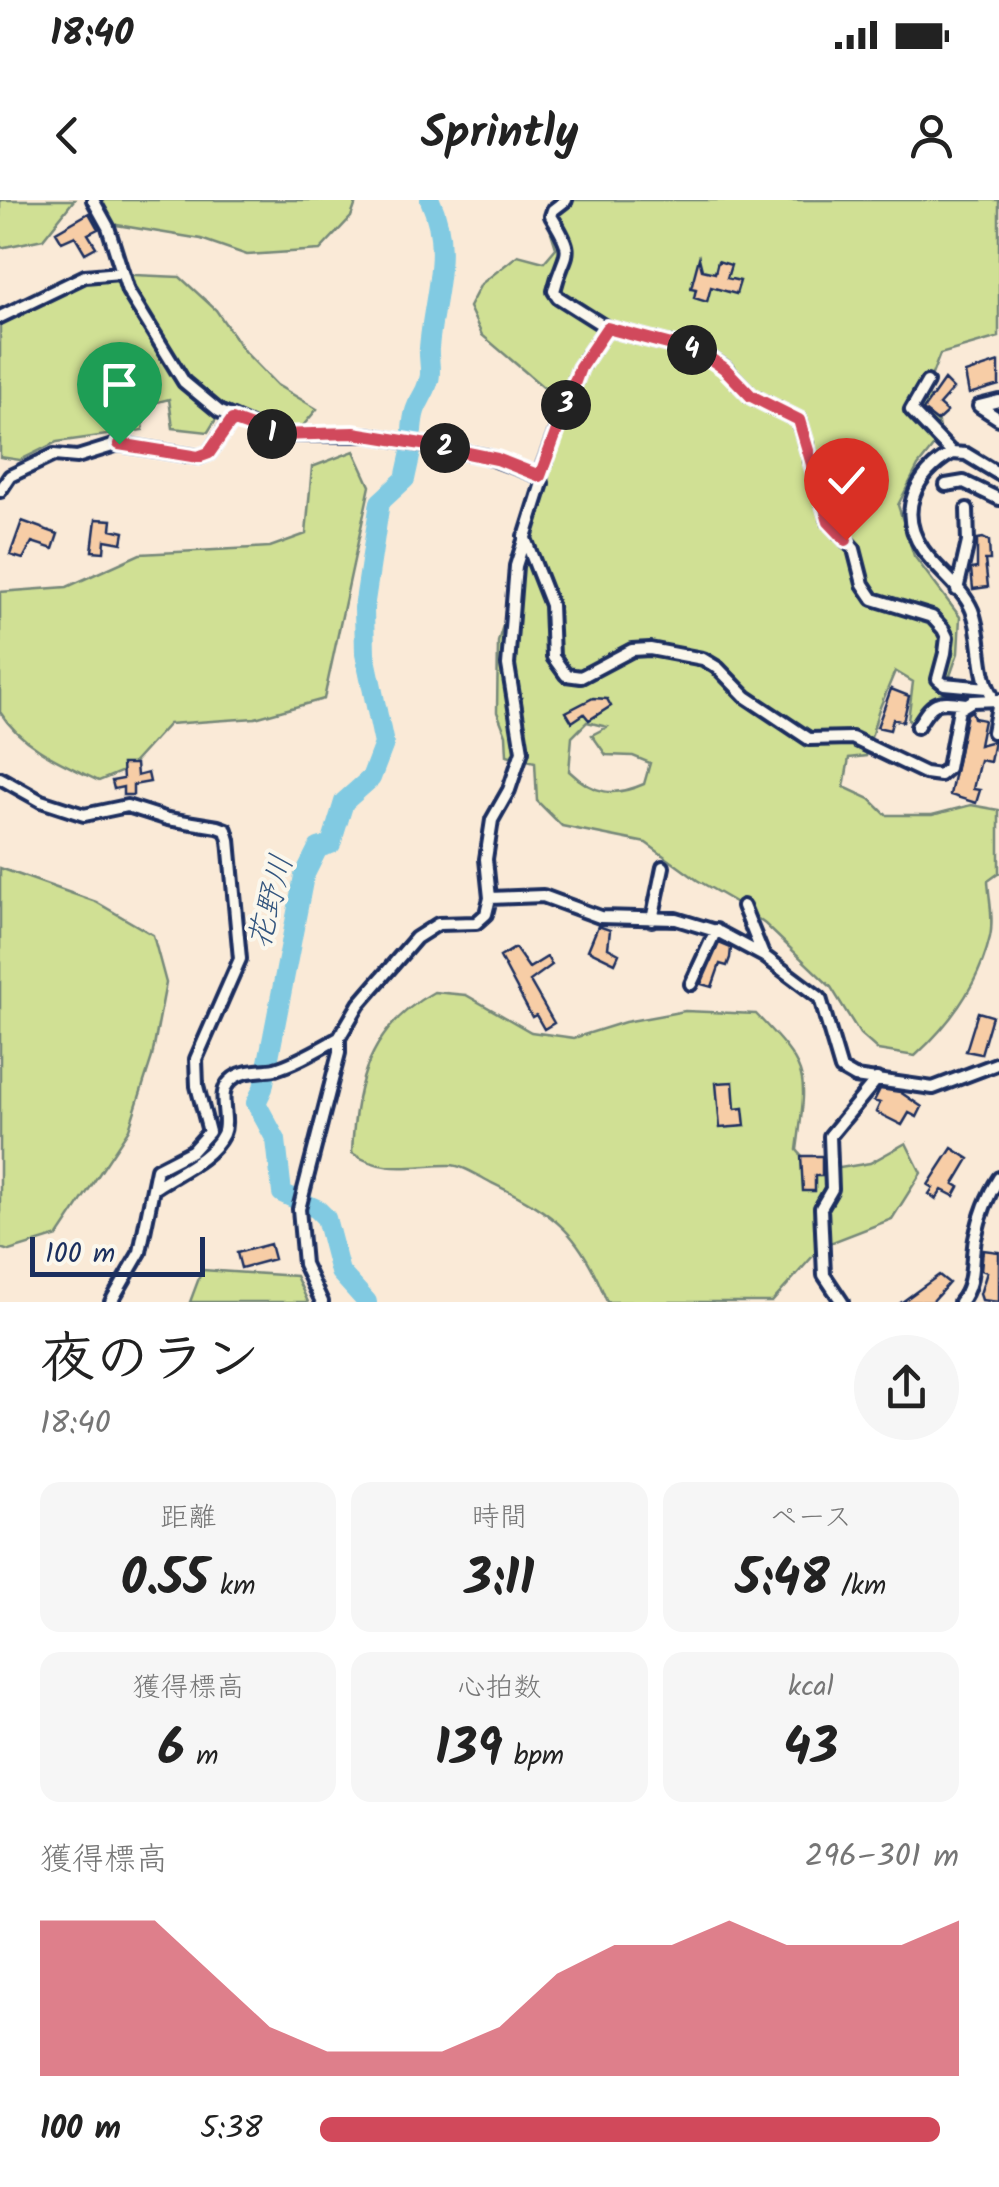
<!DOCTYPE html>
<html lang="ja">
<meta charset="utf-8">
<style>
:root{--surface:#fff;--page:#f6f6f6;--text:#222;--muted:#767676;--accent:#d1495b}
body{margin:0;font-family:Kalam,"Klee One",sans-serif;background:var(--page);color:var(--text);height:100vh;display:flex;flex-direction:column;font-size:38px;white-space:nowrap}
*{box-sizing:border-box;margin:0}
p{font-size:32px;color:var(--muted)}
.icon{flex:none;width:55px;height:55px;fill:none;stroke:currentColor;stroke-width:2;stroke-linecap:round;stroke-linejoin:round}
.map{position:relative;height:1102px;overflow:hidden}
.sheet{display:flex;flex-direction:column;background:var(--surface);flex:1}
.sheet>*{flex:none}
.scale{position:absolute;left:30px;bottom:25px;width:175px;box-sizing:border-box;padding-left:10px;border:5px solid #1b2f5e;border-top:0;font-size:28px;line-height:35px;white-space:nowrap;color:#1b2f5e;-webkit-text-stroke:8px #fbf7ec;paint-order:stroke}
.pin{position:absolute;display:grid;place-items:center;width:85px;height:85px;color:#fff;margin:-102px -42px;border-radius:50% 50% 50% 0;rotate:-45deg;box-shadow:0 0 10px #0007}
.pin .icon{rotate:45deg}
.km{position:absolute;width:50px;height:50px;margin:-25px;border-radius:50%;background:#222;color:#fff;font-size:28px;line-height:50px;text-align:center}
.round{display:grid;place-items:center;flex:none;width:105px;height:105px;border-radius:52px;background:var(--page)}
.overview{display:flex;align-items:center;justify-content:space-between;height:170px;padding:0 40px}
h1{font-size:55px;font-weight:700;line-height:75px}
.metrics{display:grid;grid-template-columns:repeat(3,1fr);gap:15px;height:170px;padding:10px 40px}
.metrics div{display:grid;align-content:center;border-radius:20px;background:var(--page);text-align:center}
.metrics b{font-size:50px;font-weight:700}
.metrics small{font-size:28px;font-weight:400}
.metrics p{font-size:28px}
.chart{height:280px;padding:20px 40px}
.chart p{display:flex;justify-content:space-between}
.chart svg{width:100%;height:180px;margin-top:10px;fill:var(--accent);opacity:.7}
ul{padding:0 40px;list-style:none;font-size:32px}
li{display:grid;grid-template-columns:160px 120px 1fr;align-items:center;height:75px}
li i{height:25px;border-radius:12px;background:var(--accent)}
.status{display:flex;justify-content:space-between;align-items:center;height:70px;padding:0 50px;background:var(--surface);direction:ltr}
.status svg{height:28px;fill:currentColor}
header{display:flex;justify-content:space-between;align-items:center;height:130px;padding:0 40px;background:var(--surface);font-size:45px;font-weight:700}
.map>svg:first-child{display:block}
.green{fill:#d0e094;stroke:#768879;stroke-width:2.5;fill-rule:evenodd}
.lines{fill:none;stroke-linecap:round;stroke-linejoin:round}
.river{stroke:#81cae2;stroke-width:20}
.building{fill:#f7cda6;stroke:#1b2f5e;stroke-width:2.5}
.minor-casing{stroke:#1b2f5e;stroke-width:18}
.minor{stroke:#fbf7ec;stroke-width:10}
.route-casing{stroke:#fff;stroke-width:20}
.route{stroke:#d1495b;stroke-width:12}
.labels{text-anchor:middle;dominant-baseline:central;stroke-width:8;stroke-linejoin:round;paint-order:stroke}
.water-label{font-size:32px;font-style:italic;fill:#34567f;stroke:#fbf7ec}
</style>
<div class="status"><b>18:40</b><svg viewBox="0 0 49 12"><path d="M0 12V9h3v3zM5 12V6h3v6zM10 12V3h3v9zM15 12V0h3v12zM26 1h20v11H26zM47 4h2v5h-2z"/></svg></div>
<header><svg class="icon" aria-label="back" viewBox="0 0 24 24"><path d="M15 5l-7 7 7 7"/></svg>Sprintly<svg class="icon" aria-label="person" viewBox="0 0 24 24"><circle cx="12" cy="8" r="4"/><path d="M4 21q1-7 8-7t8 7"/></svg></header>
<div class="map">
<svg width="999" height="1102" viewBox="0 0 999 1102">
<rect width="100%" height="100%" fill="#faead7"/>
<filter id="ink" filterUnits="userSpaceOnUse"><feTurbulence type="fractalNoise" baseFrequency=".01" numOctaves="2"/><feDisplacementMap in="SourceGraphic" scale="20" xChannelSelector="R" yChannelSelector="G"/><feConvolveMatrix kernelMatrix="1 2 1 2 8 2 1 2 1" color-interpolation-filters="sRGB"/></filter>
<g filter="url(#ink)">
<path class="green" d="M0 0H74L43 39 0 48Z
M94 0H357L351 17 320 50 247 55 201 39 105 23Z
M554 0H999V137L940 154 926 190 937 215 940 238 918 266 898 305 914 356 960 417 958 453 944 493 928 501 920 522 908 520 913 482 895 471 878 512 866 556 849 558 844 587 870 599 886 615H932L971 605 999 610V673L988 681C989 698 994 720 990 737 979 784 950 824 915 856L878 850 860 834 831 787 765 724 735 702 697 680 646 643 562 626 537 601 535 562 507 555 506 535 497 512 498 442 569 209 482 135 469 107 481 84 518 55 544 62 556 48 546 16ZM587 522 607 527 592 535 606 555 633 556 650 563 644 584C614 597 594 595 569 571L572 537Z
M111 74 180 77 216 110 244 151 277 185 317 209 296 234 267 232 216 219 208 232 173 228 169 199 146 205 143 230 57 242 20 260 0 257V108L23 105Z
M354 251 370 286 324 499 255 518 169 524 128 569 99 581C62 563 23 548 0 512V392L67 387 140 354 270 347 306 334 312 267Z
M0 668 96 702 153 735 166 783 152 857 129 929 58 1036 9 1051 0 1048Z
M434 792 466 795 531 832 574 838 625 822 685 811 756 814C811 872 807 872 797 950L816 972 870 963 906 943 921 973 892 1019 822 1046 772 1102H607C581 1034 556 1014 492 983 480 977 463 965 449 965 413 965 385 975 352 953 355 885 369 827 434 792Z
M202 1070 296 1076 308 1102H190Z"/>
<g class="lines">
<path class="river" d="M412 231C414 199 422 204 429 180 432 171 428 158 429 148 433 97 453 50 430 0
M367 1102 340 1072 326 1018 317 1009 282 993 276 940 256 903 263 888 304 676 318 648 331 644 344 602 371 578 384 544 365 454 364 408 380 302 405 279 411 252"/>
</g>
<path class="building" d="M89 13 98 29 88 34 96 47 85 53 75 36 62 42 56 32Z
M699 58 702 70 715 73 718 61 731 65 727 78 740 81 736 94 711 87 707 102 694 98 696 89 691 88Z
M999 162V185L969 194 965 173Z
M944 180 953 189 939 205 947 212 937 221 923 210Z
M96 319 112 320 111 329 124 332 122 343 105 340 104 352 92 351Z
M22 321 58 334 53 349 32 342 23 359 10 355Z
M983 338 989 341 990 360H985L988 387 973 389 971 369 977 368V339Z
M891 489 909 496 903 522 893 519 890 530 877 527Z
M593 498 607 499 611 506 589 520 584 514 572 522 566 512Z
M972 511 974 518 984 520 979 545 994 541 990 562 980 560 973 589 980 590 976 603 950 595 967 514Z
M122 564H136L137 576 148 573 150 582 133 585V595H123V587L114 589 112 581 123 579Z
M598 726 610 730 608 748 619 754 615 763 588 750Z
M719 743 731 748 730 758 727 766 720 764 712 787 701 784Z
M515 748 529 768 547 757 552 765 530 781 554 823 544 829 536 815 532 817 500 757Z
M978 812 992 816 981 854 966 851Z
M733 882 735 909 743 908 745 926 720 928 716 883Z
M880 889 900 892 922 907 917 917 909 913 902 925 876 912 880 903 874 901Z
M952 948 969 959 954 984 959 987 954 996 942 990 936 999 929 994 933 988 928 985Z
M801 956H822V976H815V991H803Z
M270 1044 274 1059 241 1068 237 1053Z
M983 1050 999 1052V1102L982 1100 980 1094 987 1072 981 1070Z
M939 1075 949 1083 932 1102H902Z"/>
<g class="lines">
<g class="minor-casing">
<path id="minor" d="M93 0 108 27 128 91 184 182 219 211 274 235H368L485 256 539 276 542 283 516 366 508 465 522 551 509 590 492 620 486 659 490 698 486 714 476 723 438 724 416 738 359 804 339 838V853L299 1009 304 1064 322 1102
M566 0 553 10 551 16C578 59 564 49 554 91L558 97 607 128 702 153 724 167 751 196 799 220 829 322 854 349 863 384 873 399 932 417 943 429 947 437 945 453 938 479 944 484 987 488
M0 117 85 76 120 73
M927 182 911 210 952 253
M999 201 979 206 999 219
M539 276 580 168 607 128
M946 285 964 282 999 299
M0 291 10 276 54 255 77 257 119 244 199 257 209 253 232 219
M524 336 551 405 553 457 566 475 581 477 632 450 650 449 703 459 718 468 746 497 809 539 852 538 925 573 940 575 948 568 959 509 972 501 999 500
M957 390 968 342 967 309
M991 494C977 469 983 437 972 410 962 387 937 370 923 350 896 311 916 274 952 253L966 254 999 274
M917 527C934 500 935 500 966 504
M993 532 999 501
M0 578 41 601 84 615 127 606 168 619 218 627 226 630 229 640 240 759 196 859 197 886 209 932 192 951 157 969 140 1052 111 1102
M490 698 543 696 600 717 676 719 719 732 764 756 820 798 841 869 855 877 933 888 999 863
M743 706 763 755
M652 720 663 667
M691 784 716 730
M156 987C178 972 210 960 223 934 230 918 216 894 230 881 242 869 259 872 275 869 296 863 319 849 339 838
M842 1102 824 1075 821 1008 832 989 830 936 877 879
M960 1102C975 1085 971 1061 975 1039 979 1019 987 996 999 978"/>
</g>
<use href="#minor" class="minor"/>
</g>
</g>
<g class="lines" filter="url(#ink)">
<g class="route-casing">
<path id="route" d="M119 244 198 257 209 253 232 220 274 235 354 233 434 246 497 259 540 276 580 168 607 128 702 153 724 168 751 196 799 220 829 322 846 340"/>
</g>
<use href="#route" class="route"/>
</g>
<g class="labels">
<g class="water-label">
<text transform="translate(272 702) rotate(-75)">花野川</text>
</g>
</g>
</svg>
<div class="scale">100 m</div>
<div class="pin" style="left:119px;top:244px;background:#1e9e55"><svg class="icon" aria-label="arrive" viewBox="0 0 24 24"><path d="M6 21V4h12l-3 4 3 4H6"/></svg></div>
<div class="pin" style="left:846px;top:340px;background:#d93025"><svg class="icon" aria-label="check" viewBox="0 0 24 24"><path d="M5 12l5 5 9-10"/></svg></div>
<b class="km" style="left:272px;top:234px">1</b>
<b class="km" style="left:445px;top:248px">2</b>
<b class="km" style="left:566px;top:205px">3</b>
<b class="km" style="left:692px;top:150px">4</b>
</div>
<section class="sheet">
<div class="overview"><div><h1>夜のラン</h1><p>18:40</p></div><a class="round"><svg class="icon" aria-label="share" viewBox="0 0 24 24"><path d="M12 15V3M7 8l5-5 5 5M5 13v7h14v-7"/></svg></a></div>
<div class="metrics">
<div><p>距離</p><b>0.55<small> km</small></b></div>
<div><p>時間</p><b>3:11</b></div>
<div><p>ペース</p><b>5:48<small> /km</small></b></div>
</div>
<div class="metrics">
<div><p>獲得標高</p><b>6<small> m</small></b></div>
<div><p>心拍数</p><b>139<small> bpm</small></b></div>
<div><p>kcal</p><b>43</b></div>
</div>
<div class="chart"><p><span>獲得標高</span>296–301 m</p>
<svg viewBox="0 0 160 44" preserveAspectRatio="none"><path d="M0 44V6L10 6L20 6L30 19L40 32L50 38L60 38L70 38L80 32L90 19L100 12L110 12L120 6L130 12L140 12L150 12L160 6V44z"/></svg>
</div>
<ul>
<li><b>100 m</b>5:38<i style="width:97%"></i></li>
</ul>
</section>
